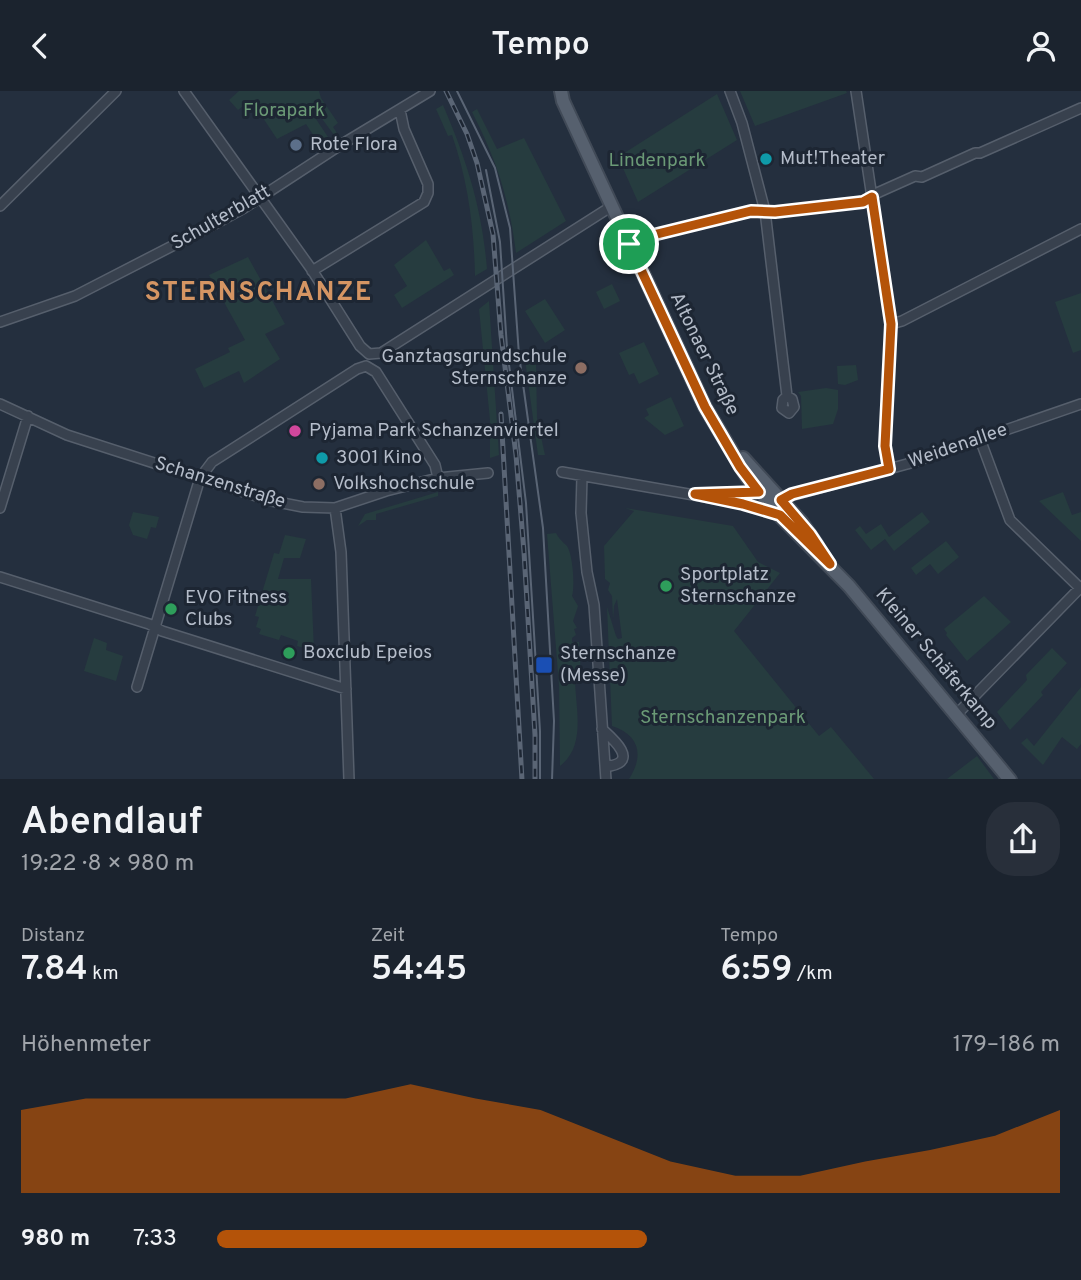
<!DOCTYPE html>
<html lang="de">
<meta charset="utf-8">
<style>
:root{--surface:#1b232e;--page:#282f3a;--text:#f1f3f6;--muted:#a0a4aa;--accent:#b45309}
body{margin:0;font-family:Overpass,sans-serif;background:var(--page);color:var(--text);height:100vh;display:flex;flex-direction:column;font-size:26px;white-space:nowrap}
*{box-sizing:border-box;margin:0}
p{font-size:23px;color:var(--muted)}
.icon{flex:none;width:38px;height:38px;fill:none;stroke:currentColor;stroke-width:2;stroke-linecap:round;stroke-linejoin:round}
.map{position:relative;height:688px;overflow:hidden}
.panel{display:flex;flex-direction:column;background:var(--surface);flex:1}
.panel>*{flex:none}
.pin{position:absolute;display:grid;place-items:center;width:60px;height:60px;color:#fff;margin:-30px;border:4px solid #fff;border-radius:50%;box-shadow:0 2px 7px #0007}
.round{display:grid;place-items:center;flex:none;width:74px;height:74px;border-radius:28px;background:var(--page)}
.headline{display:flex;align-items:center;justify-content:space-between;height:119px;padding:0 21px}
h1{font-size:38px;font-weight:600;line-height:52px}
.stats{display:grid;grid-template-columns:repeat(3,1fr);gap:10px;height:119px;padding:7px 21px}
.stats div{display:grid;align-content:center}
.stats b{font-size:35px;font-weight:600}
.stats small{font-size:19px;font-weight:400}
.stats p{font-size:19px}
.chart{height:196px;padding:14px 21px}
.chart p{display:flex;justify-content:space-between}
.chart svg{width:100%;height:126px;margin-top:7px;fill:var(--accent);opacity:.7}
ul{padding:0 21px;list-style:none;font-size:23px}
li{display:grid;grid-template-columns:112px 84px 1fr;align-items:center;height:52px}
li i{height:18px;border-radius:9px;background:var(--accent)}
header{display:flex;justify-content:space-between;align-items:center;height:91px;padding:0 21px;background:var(--surface);font-size:32px;font-weight:600}
.map>svg:first-child{display:block}
.green{fill:#263c3f}
.lines{fill:none;stroke-linecap:round;stroke-linejoin:round}
.minor-casing{stroke:#565f6c;stroke-width:12}
.major-casing{stroke:#414a57;stroke-width:16}
.minor{stroke:#38414e;stroke-width:9}
.major{stroke:#56606e;stroke-width:12}
.tram{stroke:#5a6575;stroke-width:2}
.rail-casing{stroke:#5a6575;stroke-width:5}
.rail{stroke:#1d2633;stroke-width:2.5;stroke-dasharray:8;stroke-linecap:butt}
.route-casing{stroke:#fff;stroke-width:14}
.route{stroke:#b45309;stroke-width:9}
.service-dot{fill:#5c6f8a;stroke:#1d2633;stroke-width:2.5}
.culture-dot{fill:#0f9aa8;stroke:#1d2633;stroke-width:2.5}
.education-dot{fill:#8d6e63;stroke:#1d2633;stroke-width:2.5}
.hotel-dot{fill:#d1479c;stroke:#1d2633;stroke-width:2.5}
.leisure-dot{fill:#2e9e5b;stroke:#1d2633;stroke-width:2.5}
.transit-dot{fill:#1a4fb4;stroke:#1d2633;stroke-width:2.5}
.labels{text-anchor:middle;dominant-baseline:central;stroke-width:6;stroke-linejoin:round;paint-order:stroke}
.park-label{font-size:19px;fill:#6b9a76;stroke:#1d2633}
.poi-label{font-size:19px;fill:#b4bcc9;stroke:#1d2633;text-anchor:start}
.street-label{font-size:19px;fill:#b4bcc9;stroke:#1d2633}
.district-label{font-size:26px;font-weight:bold;letter-spacing:2px;fill:#d59563;stroke:#1d2633}
</style>
<header><svg class="icon" aria-label="back" viewBox="0 0 24 24"><path d="M15 5l-7 7 7 7"/></svg>Tempo<svg class="icon" aria-label="person" viewBox="0 0 24 24"><circle cx="12" cy="8" r="4"/><path d="M4 21q1-7 8-7t8 7"/></svg></header>
<div class="map">
<svg width="1081" height="689" viewBox="0 0 1081 689">
<rect width="100%" height="100%" fill="#242f3e"/>
<path class="green" d="M239 0H319L321 7 338 32 333 36 337 42 334 44 320 25H314L328 46 319 53 306 33 277 48 251 9 238 19 229 9Z
M740 0H846L847 2 755 35Z
M717 3 737 49 638 111 618 66Z
M443 14C467 70 482 117 487 178L475 185C474 136 468 90 452 44L448 45 436 18Z
M477 18 497 58 524 47 566 130 516 162C509 107 497 70 472 21Z
M426 149 444 180 450 177 454 184 402 217 394 204 407 195 394 174Z
M248 166 285 233 265 243 280 268 244 292 239 280 204 297 195 278 230 261 228 257 245 249 209 184Z
M612 193 620 210 604 218 596 201Z
M1081 202V259L1073 262 1055 211Z
M545 208 565 239 545 252 525 220Z
M489 210 499 364 490 367V329L479 218Z
M644 251 659 283 639 293 634 282 629 284 619 262Z
M525 268 536 271 537 327 545 364H538Z
M856 274 858 289 845 294 838 293 837 275Z
M826 297 838 299V318L833 333 802 338 801 305 798 301Z
M671 306 684 335 665 344 644 327 649 324 646 318Z
M438 401V405L376 423V429H367L358 435 365 423Z
M1063 401 1072 424 1081 421V450L1039 410Z
M625 417 733 435 758 471 780 482 734 540 819 645 831 636 874 688H629C644 665 640 644 612 635L607 516 616 545 618 548 622 547 617 508 614 515 613 528 612 505 608 499 610 492 605 488 604 455 634 420Z
M133 421 159 426 156 437 151 436 147 448 133 444 129 434Z
M922 421 930 431 894 460 885 448 871 459 855 439 860 435 866 443 881 433 889 446Z
M556 442C559 448 563 451 567 455 573 464 575 496 572 505L578 515 573 530 577 537 574 538 576 544 572 547V551H579L581 586 575 587C575 616 587 654 560 675L559 595 547 443Z
M285 444 306 448 300 467H284L278 488H311L314 560 297 555 298 550 281 544 279 549 259 543 261 538 256 536 259 526 255 525 274 462 279 463Z
M946 450 959 466 938 483 930 473 916 484 911 477Z
M984 505 1011 531 967 570 946 544 947 542 944 538Z
M94 547 107 552 106 559 123 565 116 590 84 580Z
M1052 557 1067 572 1041 601 1043 604 1010 639 997 621 1027 589 1026 584Z
M1081 596V653L1077 658 1062 646 1043 674 1021 652 1027 647 1034 655Z
M977 665 994 688H947Z"/>
<g class="lines">
<g class="minor-casing">
<path id="minor" d="M184 0 312 179 360 255 369 263 381 262 612 115
M730 0 742 32 765 120 787 305 783 309 782 317 789 322 794 316 792 308 787 305
M856 0 891 233 885 355 889 378
M0 115 116 0
M629 153 649 145 753 120 775 121 866 110 877 102 915 85 922 86 975 62H980L1081 17
M312 180 424 111 428 102V93L404 38 400 19
M0 231 75 205 213 134 244 117 339 55 430 0
M891 233 902 230 1081 138
M0 313 67 344 272 410 303 416 335 417 386 400 438 387 488 382
M980 348 1010 429 1080 497
M562 381 734 411 765 412 907 373 1081 313
M582 385 581 422 587 481 594 514 606 689
M704 402 763 401
M0 417 28 325
M335 417 341 461 349 689
M0 486 149 533 162 540 346 598
M137 596 200 387 212 371 357 278 366 275 376 281 435 374 438 387
M957 623 1081 496
M602 638C612 647 639 670 610 675L606 673"/>
</g>
<g class="major-casing">
<path id="major" d="M561 0 563 10 705 316 747 386 782 427 849 495 1010 689
M743 367 802 432 817 454"/>
</g>
<use href="#minor" class="minor"/>
<use href="#major" class="major"/>
<path class="tram" d="M457 0 495 77 510 137 519 264 543 437 554 630 552 689
M486 79 500 151 507 257 526 412 540 640V689"/>
<g class="rail-casing">
<path id="rail" d="M446 0 467 43 477 72 493 143 501 244 516 364 524 461 535 644V689
M501 323 522 689"/>
</g>
<use href="#rail" class="rail"/>
</g>
<g class="lines">
<g class="route-casing">
<path id="route" d="M872 106 891 233 885 355 889 378 792 403 781 409 810 443 830 473 780 424 743 413 695 403 759 401 740 376 705 316 629 153 649 145 751 120 775 121 863 111Z"/>
</g>
<use href="#route" class="route"/>
</g>
<circle class="service-dot" cx="296" cy="54" r="7"/>
<g class="culture-dot">
<circle cx="766" cy="68" r="7"/>
<circle cx="322" cy="367" r="7"/>
</g>
<g class="education-dot">
<circle cx="581" cy="277" r="7"/>
<circle cx="319" cy="393" r="7"/>
</g>
<circle class="hotel-dot" cx="295" cy="340" r="7"/>
<g class="leisure-dot">
<circle cx="666" cy="495" r="7"/>
<circle cx="171" cy="518" r="7"/>
<circle cx="289" cy="562" r="7"/>
</g>
<rect class="transit-dot" x="535" y="565" width="18" height="18" rx="3.5"/>
<g class="labels">
<g class="park-label">
<text x="284" y="20">Florapark</text>
<text x="657" y="70">Lindenpark</text>
<text x="723" y="627">Sternschanzenpark</text>
</g>
<g class="poi-label">
<text x="310" y="54">Rote Flora</text>
<text x="780" y="68">Mut!Theater</text>
<text x="567" y="266" text-anchor="end">Ganztagsgrundschule<tspan x="567" dy="22">Sternschanze</tspan></text>
<text x="309" y="340">Pyjama Park Schanzenviertel</text>
<text x="336" y="367">3001 Kino</text>
<text x="333" y="393">Volkshochschule</text>
<text x="680" y="484">Sportplatz<tspan x="680" dy="22">Sternschanze</tspan></text>
<text x="185" y="507">EVO Fitness<tspan x="185" dy="22">Clubs</tspan></text>
<text x="303" y="562">Boxclub Epeios</text>
<text x="560" y="563">Sternschanze<tspan x="560" dy="22">(Messe)</tspan></text>
</g>
<g class="street-label">
<text transform="translate(221 127) rotate(-30)">Schulterblatt</text>
<text transform="translate(704 263) rotate(64)">Altonaer Straße</text>
<text transform="translate(958 355) rotate(-19)">Weidenallee</text>
<text transform="translate(220 392) rotate(17)">Schanzenstraße</text>
<text transform="translate(936 568) rotate(50)">Kleiner Schäferkamp</text>
</g>
<g class="district-label">
<text x="259" y="202">STERNSCHANZE</text>
</g>
</g>
</svg>
<div class="pin" style="left:629px;top:153px;background:#1e9e55"><svg class="icon" aria-label="arrive" viewBox="0 0 24 24"><path d="M6 21V4h12l-3 4 3 4H6"/></svg></div>
</div>
<section class="panel">
<div class="headline"><div><h1>Abendlauf</h1><p>19:22 · 8 × 980 m</p></div><a class="round"><svg class="icon" aria-label="share" viewBox="0 0 24 24"><path d="M12 15V3M7 8l5-5 5 5M5 13v7h14v-7"/></svg></a></div>
<div class="stats">
<div><p>Distanz</p><b>7.84<small> km</small></b></div>
<div><p>Zeit</p><b>54:45</b></div>
<div><p>Tempo</p><b>6:59<small> /km</small></b></div>
</div>
<div class="chart"><p><span>Höhenmeter</span>179–186 m</p>
<svg viewBox="0 0 160 44" preserveAspectRatio="none"><path d="M0 44V15L10 11L20 11L30 11L40 11L50 11L60 6L70 11L80 15L90 24L100 33L110 38L120 38L130 33L140 29L150 24L160 15V44z"/></svg>
</div>
<ul>
<li><b>980 m</b>7:33<i style="width:51%"></i></li>
</ul>
</section>
